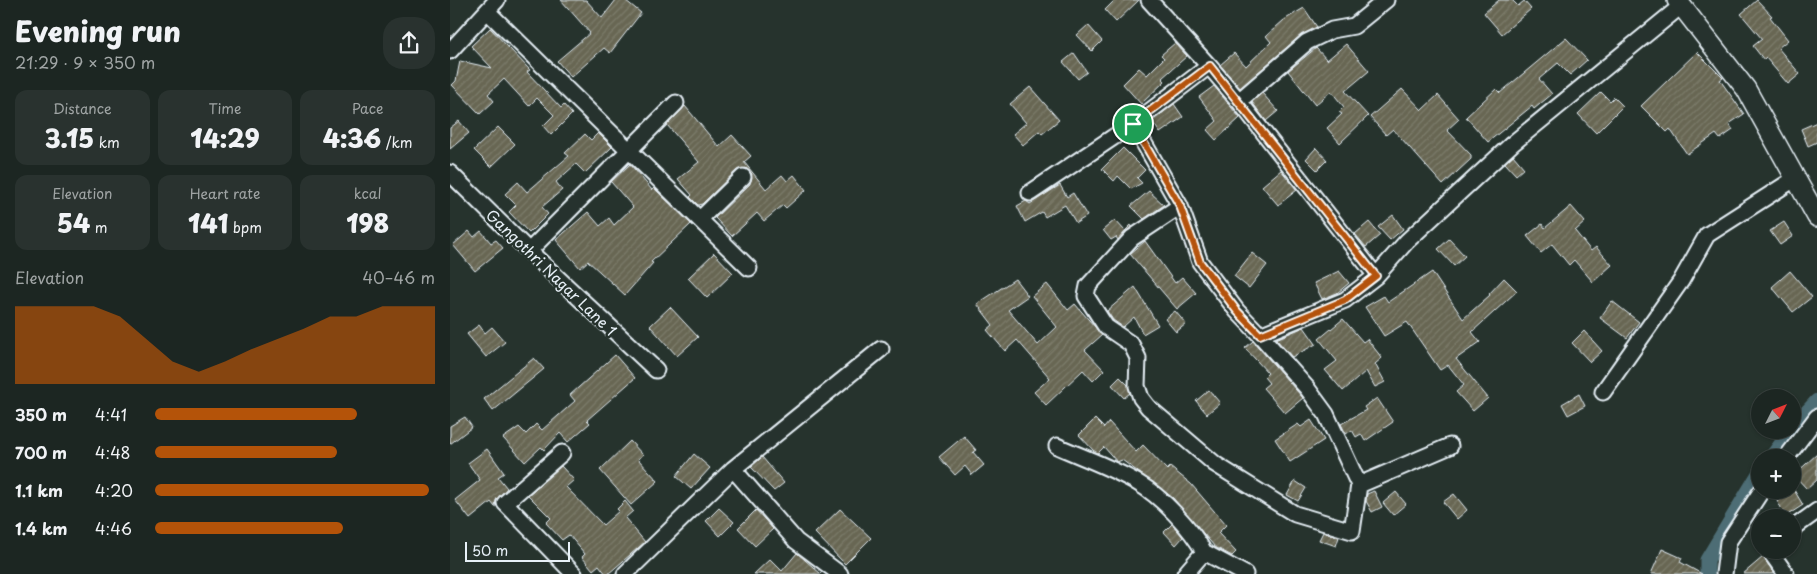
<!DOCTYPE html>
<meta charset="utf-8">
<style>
:root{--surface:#1c2622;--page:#29322f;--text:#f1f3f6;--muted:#a0a5a5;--line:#3a4340;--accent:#b45309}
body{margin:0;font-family:"Playpen Sans",sans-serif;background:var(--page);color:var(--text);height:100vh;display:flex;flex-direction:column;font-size:19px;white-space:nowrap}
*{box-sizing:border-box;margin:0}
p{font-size:16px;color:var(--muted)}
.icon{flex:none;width:28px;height:28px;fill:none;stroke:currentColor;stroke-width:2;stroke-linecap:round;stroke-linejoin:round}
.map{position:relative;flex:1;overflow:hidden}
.drawer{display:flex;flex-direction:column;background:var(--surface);width:450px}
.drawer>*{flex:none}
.needle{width:32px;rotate:48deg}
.buttons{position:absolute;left:1301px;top:389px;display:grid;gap:10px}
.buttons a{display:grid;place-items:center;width:50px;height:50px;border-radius:50%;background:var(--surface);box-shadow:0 1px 4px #0004,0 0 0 1px var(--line);font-size:25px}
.scale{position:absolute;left:15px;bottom:12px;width:105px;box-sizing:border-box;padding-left:5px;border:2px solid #e8f1f8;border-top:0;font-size:14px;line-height:18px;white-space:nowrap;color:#e8f1f8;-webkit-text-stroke:4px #26332d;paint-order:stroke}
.pin{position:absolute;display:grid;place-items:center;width:42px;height:42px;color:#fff;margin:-21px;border:2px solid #fff;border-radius:50%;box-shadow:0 1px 5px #0007}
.round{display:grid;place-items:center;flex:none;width:52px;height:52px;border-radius:20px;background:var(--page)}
.overview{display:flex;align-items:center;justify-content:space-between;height:85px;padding:0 15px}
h1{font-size:28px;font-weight:800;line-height:38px}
.stats{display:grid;grid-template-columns:repeat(3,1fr);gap:8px;height:85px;padding:5px 15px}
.stats div{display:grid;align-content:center;border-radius:12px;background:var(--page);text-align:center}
.stats b{font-size:25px;font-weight:800}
.stats small{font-size:14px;font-weight:400}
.stats p{font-size:14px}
.chart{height:140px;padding:10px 15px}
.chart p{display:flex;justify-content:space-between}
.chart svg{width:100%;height:90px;margin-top:5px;fill:var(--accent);opacity:.7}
ul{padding:0 15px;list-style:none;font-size:16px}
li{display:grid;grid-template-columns:80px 60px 1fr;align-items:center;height:38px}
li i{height:12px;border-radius:6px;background:var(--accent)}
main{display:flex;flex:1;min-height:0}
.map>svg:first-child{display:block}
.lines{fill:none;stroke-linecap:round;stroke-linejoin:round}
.canal{stroke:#4e6d74;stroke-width:15}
.building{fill:url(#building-hatch);stroke:#e8f1f8}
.minor-casing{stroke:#e8f1f8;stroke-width:19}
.major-casing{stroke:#e8f1f8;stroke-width:22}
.minor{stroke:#26332d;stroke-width:15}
.major{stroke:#26332d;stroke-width:19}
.route-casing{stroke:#fff;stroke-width:10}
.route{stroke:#b45309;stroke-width:6}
.labels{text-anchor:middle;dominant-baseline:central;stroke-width:5;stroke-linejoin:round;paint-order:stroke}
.street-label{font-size:15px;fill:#e8f1f8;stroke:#26332d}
</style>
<main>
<section class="drawer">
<div class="overview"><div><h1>Evening run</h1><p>21:29 · 9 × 350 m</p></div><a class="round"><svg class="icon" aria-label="share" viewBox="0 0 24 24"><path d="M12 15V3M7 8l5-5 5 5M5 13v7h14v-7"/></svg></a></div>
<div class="stats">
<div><p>Distance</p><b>3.15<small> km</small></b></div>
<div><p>Time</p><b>14:29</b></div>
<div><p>Pace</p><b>4:36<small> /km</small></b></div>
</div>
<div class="stats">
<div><p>Elevation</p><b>54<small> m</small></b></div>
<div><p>Heart rate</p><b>141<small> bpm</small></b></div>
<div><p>kcal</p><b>198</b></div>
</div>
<div class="chart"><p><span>Elevation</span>40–46 m</p>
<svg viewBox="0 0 160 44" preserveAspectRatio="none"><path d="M0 44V6L10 6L20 6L30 6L40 11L50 22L60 33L70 38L80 33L90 27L100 22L110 17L120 11L130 11L140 6L150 6L160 6V44z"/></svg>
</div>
<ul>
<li><b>350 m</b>4:41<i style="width:72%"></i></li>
<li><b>700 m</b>4:48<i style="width:65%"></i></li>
<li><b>1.1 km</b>4:20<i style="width:98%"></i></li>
<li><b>1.4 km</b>4:46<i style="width:67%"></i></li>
</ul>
</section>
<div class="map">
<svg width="1367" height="574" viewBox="0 0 1367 574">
<defs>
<pattern id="building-hatch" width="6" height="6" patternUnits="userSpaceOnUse" patternTransform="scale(1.25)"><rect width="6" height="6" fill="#676652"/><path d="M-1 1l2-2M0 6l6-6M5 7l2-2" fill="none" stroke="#7d7c6c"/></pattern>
</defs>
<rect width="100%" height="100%" fill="#26332d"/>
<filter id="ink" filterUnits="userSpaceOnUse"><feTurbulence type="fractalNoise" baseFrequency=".02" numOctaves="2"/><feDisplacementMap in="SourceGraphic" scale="10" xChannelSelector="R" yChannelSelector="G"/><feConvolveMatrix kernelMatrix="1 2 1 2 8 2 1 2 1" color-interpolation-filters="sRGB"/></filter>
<g filter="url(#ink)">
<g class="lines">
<path class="canal" d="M1342 428 1367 401
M1321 458 1341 430
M1257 574V560L1310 472"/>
</g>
<path class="building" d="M111 0H136L152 18 166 0H175L191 13 160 53 154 48 121 77 107 61 140 33Z
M665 0H689L666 22 655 10Z
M1049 0H1062L1068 6 1074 1 1081 9 1052 34 1034 13Z
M1307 0 1322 16 1320 17 1338 40 1328 48 1350 74 1338 84 1316 58 1314 60 1303 46 1312 39 1291 14Z
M854 8 867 27 851 35 790 88 770 65 784 53 796 66 821 42 816 36 834 20Z
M638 25 652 41 642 51 627 35Z
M40 28 80 70 77 72 111 108 114 105 122 114 101 135 93 126 104 115 87 98 79 106 54 79 38 94 44 101 30 114 2 85 6 81 10 61 42 68 21 46Z
M1116 38 1137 60 1120 75 1108 63 1089 79 1102 94 1084 109 1082 106 1038 142 1016 117 1046 89 1050 93Z
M725 43 737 56 712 78 715 81 691 104 673 84 689 68 697 75 714 58 711 55Z
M896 44 919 71 895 91 918 116 890 143 877 128 892 114 889 112 894 107 881 91 865 105 838 71 866 48 877 60Z
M1247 52 1273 78 1270 80 1294 114 1279 124 1283 130 1270 139 1266 134 1237 154 1220 129 1217 132 1191 106Z
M624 53 637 72 628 79 613 62Z
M764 86 790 118 766 140 757 130 767 121 749 97Z
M580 87 609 120 592 134 589 131 573 145 563 134 576 123 560 104Z
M952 89 972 110 988 95 1009 119 997 130 1021 155V159L993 185 943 129 936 135 920 117Z
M1151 92 1160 101 1164 97 1173 106 1146 133 1128 114Z
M812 93 828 111 816 121 802 102Z
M724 104 733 117 710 133 702 121Z
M235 106 269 147 282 135 301 156 294 162 316 189 332 175 337 181 344 175 356 190 336 208 333 205 314 221 307 213 282 236 265 218 300 184 302 174 296 168 287 170 252 204 248 205 240 197 242 195 228 179 249 162 217 125Z
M9 121 19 133 0 149V128Z
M1367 122V142L1358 146 1351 129Z
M48 127 65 144 41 167 24 150Z
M148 133 162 147 135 173 126 164 106 182 112 190 92 207 98 214 79 233 59 212 66 205 55 194 68 182 77 192 119 156 115 153 135 134 141 140Z
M673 148 695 170 687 178 692 183 681 189 668 176 664 181 652 169Z
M866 148 877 160 867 170 856 159Z
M1063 155 1074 168 1066 175 1055 163Z
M180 164 202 190 204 188 241 224 201 262 203 263 175 295 138 261 130 268 106 240 138 212 150 226 159 218 164 225 183 207 161 182Z
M831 170 847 190 828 205 812 186Z
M610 185 617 197 623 193 637 216 626 223 615 205 595 217 592 212 575 222 567 206 576 201 580 204Z
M699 191 714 205 694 219 681 206Z
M1121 206 1135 222 1125 231 1141 251 1146 247 1162 265 1143 282 1124 260 1119 265 1102 244 1091 253 1077 236 1092 224 1095 228Z
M943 215 953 229 940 240 928 227Z
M665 220 675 231 681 225 682 227 668 240 666 237 661 240 653 230Z
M919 222 930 235 916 247 905 234Z
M1334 222 1343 236 1330 245 1320 231Z
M19 231 24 237 31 231 41 243 46 240 53 248 25 271 3 245Z
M999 239 1015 256 1004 266 988 249Z
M695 241 725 283 732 277 746 293 727 309 680 254Z
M264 253 283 273 257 298 238 278Z
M802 253 817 265 799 288 784 276Z
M889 271 899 283 887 293 872 299 864 283Z
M1340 271 1362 297 1343 312 1322 287Z
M982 272 1013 319 1040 295 1039 294 1054 278 1067 291 1022 332 1030 342 1006 359 1038 398 1023 411 1006 392 1014 385 998 365 990 370 957 322 934 336 915 307 934 296 938 302Z
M565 279 578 296 558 310 588 345 607 327 582 296 597 284 618 310 625 304 652 335 635 350 654 370 643 381 633 370 596 405 584 392 600 378 567 340 555 351 537 330 543 325 527 304Z
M685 287 708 325 693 334 684 317 673 327 663 320 657 311Z
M1162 301 1189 322 1177 338 1150 318Z
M220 307 248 337 227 356 200 326Z
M725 311 736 324 726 332 715 319Z
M893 319 913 342 917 339 932 358 925 364 935 382 925 387 916 371 893 391 875 370 887 361 869 339Z
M29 325 35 333 42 327 55 342 36 357 17 334Z
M854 327 866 344 842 357 826 339Z
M1134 331 1152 351 1140 362 1122 343Z
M803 341 853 398 835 413 813 388 819 383 814 377 818 373 795 348Z
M165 355 185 378 137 420 140 423 118 442 110 433 94 450 91 447 75 462 53 438 69 427 76 434 86 424 92 430 125 401 120 395Z
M84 358 94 369 43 411 34 399Z
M670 377 678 385 680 393 674 398 662 385Z
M759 390 770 403 757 414 746 401Z
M1129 394 1135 406 1118 415 1112 404Z
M927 398 943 422 915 441 911 434 906 437 902 430 896 434 891 424 916 410 914 407Z
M15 417 22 427 0 444V426Z
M645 419 654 428 659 422 686 452 693 445 717 470 720 467 741 484 776 525 768 533 786 552 782 556 765 547 723 498 672 460 667 462 654 447 648 453 644 451 629 435Z
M861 420 874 440 840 462 825 439 848 424 851 427Z
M514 436 526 450 523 452 534 465 522 475 515 466 505 475 489 457Z
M180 441 193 455 188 459 208 481 181 505 150 470Z
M37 449 54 473 48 477 57 488 46 500 45 507 41 502 20 519 5 500 30 480 18 463Z
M244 454 260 468 241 489 226 476Z
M1367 454V480L1357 489 1344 475Z
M312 457 334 483 324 491 301 467Z
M111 466 124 480 116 487 153 525 169 511 167 509 175 501 183 511 175 518 195 542 158 574H156L149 565 143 570 132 557 135 554 119 535 112 540 96 523 101 518 78 495Z
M845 481 856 488 848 501 837 495Z
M1344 490 1353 505 1336 516 1327 501Z
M924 491 932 507 922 512 916 501 917 494Z
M946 492 956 504 943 515 933 503Z
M1004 494 1017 510 1007 519 993 502Z
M269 508 284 522 270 536 256 521Z
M390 509 421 538 395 564 365 533Z
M306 510 323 529 305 546 288 528Z
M722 524 733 537 726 545 714 532Z
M873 532 889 537 886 546 869 540Z
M1212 549 1232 558 1230 562 1252 574H1201Z
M347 553 371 574H304L320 559 332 571Z
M1313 557 1325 574H1293Z"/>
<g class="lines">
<g class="minor-casing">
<path id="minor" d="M699 0 759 66
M38 12 299 268
M0 51 47 0
M789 101 926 276
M683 124 730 206
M0 173 79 251 206 370
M580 193 683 124 759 66 789 101 857 42 882 30 904 26 936 0
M250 219 293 177
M79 251 226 103
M810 335 857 388 876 414 909 485 902 531 845 514 765 464 698 407 691 398 687 386 688 358 681 344 656 327 636 296 638 286 682 238 730 206 750 262 787 311 810 335 895 300 926 276 957 241 1062 144 1231 6
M1153 392 1231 281 1257 235 1346 178
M607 446C634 458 663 468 688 483 712 497 741 528 754 552L735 574
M112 453 55 503 124 574
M1336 458 1367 417
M283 469 346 541 390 574
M909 485 1000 446
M1342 529 1367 511
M1319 550 1336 574
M754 552 795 574
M175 574 283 469 431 349
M1274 574 1278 542 1312 490"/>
</g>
<g class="major-casing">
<path id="major" d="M1227 0 1296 89 1367 217"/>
</g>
<use href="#minor" class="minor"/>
<use href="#major" class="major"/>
</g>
</g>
<g class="lines" filter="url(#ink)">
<g class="route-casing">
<path id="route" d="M760 66 926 276 895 300 810 335 787 311 750 262 730 206 683 124Z"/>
</g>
<use href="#route" class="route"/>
</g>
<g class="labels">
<g class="street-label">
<text transform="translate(102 272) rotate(44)">Gangothri Nagar Lane 1</text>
</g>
</g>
</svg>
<div class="buttons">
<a><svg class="needle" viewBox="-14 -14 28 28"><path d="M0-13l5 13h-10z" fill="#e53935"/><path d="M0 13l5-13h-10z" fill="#a0a5a5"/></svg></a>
<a>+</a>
<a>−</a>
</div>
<div class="scale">50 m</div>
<div class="pin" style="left:683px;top:124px;background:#1e9e55"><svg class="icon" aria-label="arrive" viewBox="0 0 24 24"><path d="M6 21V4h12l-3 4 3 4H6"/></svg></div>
</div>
</main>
